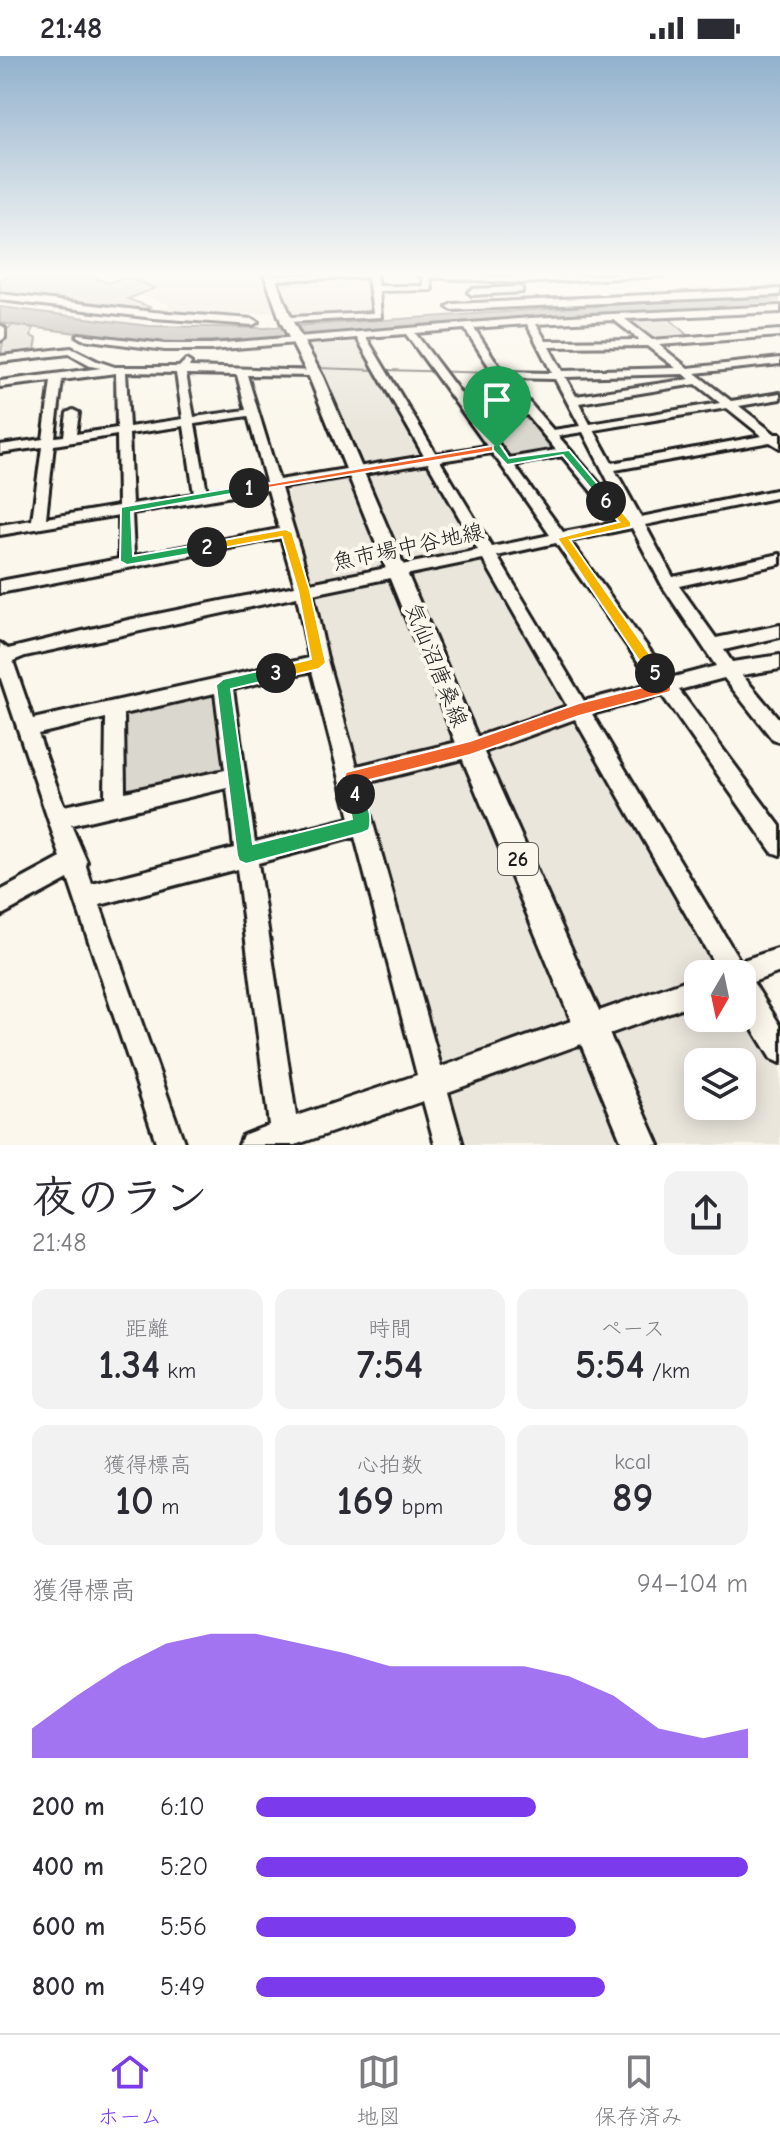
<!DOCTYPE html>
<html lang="ja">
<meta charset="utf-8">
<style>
:root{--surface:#fff;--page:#f2f2f3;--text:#2b2b33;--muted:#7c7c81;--line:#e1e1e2;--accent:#7c3aed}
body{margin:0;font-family:"Comic Neue","Klee One",sans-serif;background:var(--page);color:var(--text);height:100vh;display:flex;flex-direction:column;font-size:30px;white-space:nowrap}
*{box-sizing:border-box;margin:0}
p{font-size:26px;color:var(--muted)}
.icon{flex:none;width:44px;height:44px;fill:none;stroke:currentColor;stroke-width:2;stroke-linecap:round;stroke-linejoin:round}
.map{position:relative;height:1089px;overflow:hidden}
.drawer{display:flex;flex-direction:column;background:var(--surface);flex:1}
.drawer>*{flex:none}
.needle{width:52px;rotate:189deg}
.buttons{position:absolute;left:684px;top:904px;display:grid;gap:16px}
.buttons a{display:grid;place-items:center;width:72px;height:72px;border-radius:16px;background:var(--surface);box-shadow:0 4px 20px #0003;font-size:40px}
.pin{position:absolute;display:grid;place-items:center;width:68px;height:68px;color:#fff;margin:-82px -34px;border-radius:50% 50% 50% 0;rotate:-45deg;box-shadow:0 0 8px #0007}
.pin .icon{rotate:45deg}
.km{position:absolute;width:40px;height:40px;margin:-20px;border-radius:50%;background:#222;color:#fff;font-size:22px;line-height:40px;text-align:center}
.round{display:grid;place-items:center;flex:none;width:84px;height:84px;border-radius:16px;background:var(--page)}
.summary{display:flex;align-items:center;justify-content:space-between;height:136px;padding:0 32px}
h1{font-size:44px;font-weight:600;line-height:60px}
.metrics{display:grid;grid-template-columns:repeat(3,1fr);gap:12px;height:136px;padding:8px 32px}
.metrics div{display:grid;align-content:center;border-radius:16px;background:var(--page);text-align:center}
.metrics b{font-size:40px;font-weight:600}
.metrics small{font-size:22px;font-weight:400}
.metrics p{font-size:22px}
.chart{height:224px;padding:16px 32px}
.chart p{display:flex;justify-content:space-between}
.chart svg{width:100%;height:144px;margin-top:8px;fill:var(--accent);opacity:.7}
ul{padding:0 32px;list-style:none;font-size:26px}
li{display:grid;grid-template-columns:128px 96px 1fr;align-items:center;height:60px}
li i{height:20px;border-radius:10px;background:var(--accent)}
.status{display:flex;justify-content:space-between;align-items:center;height:56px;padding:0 40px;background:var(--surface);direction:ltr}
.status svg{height:22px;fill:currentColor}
.tab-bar{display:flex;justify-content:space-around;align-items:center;height:112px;border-top:2px solid var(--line);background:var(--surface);font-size:22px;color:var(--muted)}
.tab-bar a{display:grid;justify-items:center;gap:4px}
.tab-bar .current{color:var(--accent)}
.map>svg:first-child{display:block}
.built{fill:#eae6dc;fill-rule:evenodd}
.green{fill:#dad7ce;stroke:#7b7a75;stroke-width:2}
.water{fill:#afaca5;stroke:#74726e;stroke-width:2}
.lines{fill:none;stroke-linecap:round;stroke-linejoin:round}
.stream{stroke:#74726e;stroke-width:2}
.river{fill:#afaca5;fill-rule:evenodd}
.minor-casing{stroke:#1c1c1c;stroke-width:6}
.major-casing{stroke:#1c1c1c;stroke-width:6}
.minor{fill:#fbf7ec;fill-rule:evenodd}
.major{fill:#fbf7ec;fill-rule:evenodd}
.split-1{fill:#f0652b;stroke:#fff;stroke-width:2}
.split-2{fill:#22a559;stroke:#fff;stroke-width:2}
.split-3{fill:#f5b400;stroke:#fff;stroke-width:2}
.split-4{fill:#22a559;stroke:#fff;stroke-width:2}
.split-5{fill:#f0652b;stroke:#fff;stroke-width:2}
.split-6{fill:#f5b400;stroke:#fff;stroke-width:2}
.split-7{fill:#22a559;stroke:#fff;stroke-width:2}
.labels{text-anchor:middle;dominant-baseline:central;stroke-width:8;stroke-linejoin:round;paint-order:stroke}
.shield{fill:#fbf7ec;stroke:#5f5e5a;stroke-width:2}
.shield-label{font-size:20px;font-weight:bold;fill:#1c1c1c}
.street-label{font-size:22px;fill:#1c1c1c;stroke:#fbf7ec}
</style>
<div class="status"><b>21:48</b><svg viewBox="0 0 49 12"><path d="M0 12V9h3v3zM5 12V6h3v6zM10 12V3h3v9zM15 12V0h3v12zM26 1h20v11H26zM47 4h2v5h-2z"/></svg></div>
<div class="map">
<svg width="780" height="1089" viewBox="0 0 780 1089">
<rect width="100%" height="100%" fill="#fbf7ec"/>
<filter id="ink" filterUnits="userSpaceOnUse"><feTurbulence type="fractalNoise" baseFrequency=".0125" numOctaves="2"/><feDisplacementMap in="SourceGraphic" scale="16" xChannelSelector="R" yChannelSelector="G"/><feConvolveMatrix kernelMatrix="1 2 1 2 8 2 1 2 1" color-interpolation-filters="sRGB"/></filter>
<g filter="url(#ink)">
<path class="built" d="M117 218H260L273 256 202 261 154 257 171 250 141 239 156 232Z
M271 218H368L375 258 292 264Z
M360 283 727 918H698V962H742V943L780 1009V1089H458L381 811 290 460 286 419 349 410 307 286ZM698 1006H742V1050H698Z"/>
<path class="green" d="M16 218H84L108 227 125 221 155 232 128 243 150 251 138 256 0 240V223Z
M666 259 689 281 647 284 619 261Z
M13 269 33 272 31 280 37 283 34 299 0 302 5 275Z
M526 357 557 394 508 401 479 364Z
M222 630 236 719 117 746V653Z"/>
<path class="water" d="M653 246 660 253 276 283 180 286 131 284 0 267V251L149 270 266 272Z"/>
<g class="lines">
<path class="stream" d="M291 312H305
M317 312 377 314
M385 314 497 317"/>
<path class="river" d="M780 240V246L632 255 626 252 632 249Z"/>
<g class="minor-casing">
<path id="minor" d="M314 218H376L378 230H424L422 221 417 218 520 221 667 218 663 220 520 227 430 221 432 234 379 235 381 261 289 266 287 264 292 261 373 257 368 221 271 224 267 222 271 220Z
M519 231 522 232V236L472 239 468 236 472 233Z
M780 233V239L452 254 447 251 452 248Z
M0 238 154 256 253 263 258 266 253 269 154 262 0 244Z
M780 250V256L625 263 652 284 780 274V280L659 289 688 312 780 302V308L695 317 731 345 780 337V343L739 350 775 378H780V392L770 386 615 414 641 461 780 433V441L645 469 673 521 780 498V508L679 530 716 582 780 569V581L724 594 732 606 780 599V613L742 619 780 664V686L773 684 724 622 679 634 780 770V799L772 796 662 639 592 658 740 905 780 892V916L753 926 780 969V1007L771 1003 742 955V918H720L575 663 470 701 362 728 441 1011 698 920V946L448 1036 463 1089H435L423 1045 295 1089H239L243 1079 269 1069 237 813 100 849 185 1089H157L68 823 0 860V835L61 802 0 620V587L8 593 128 564 295 530 281 482 0 537V525L119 503V459L0 479V469L32 464 42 391 0 397V389L43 383 51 325 0 331V325L101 312 90 310 69 298 0 306V300L71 292 97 305 115 311H179L186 304 191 307 189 311 318 315V319L314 320 247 319 279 424 424 400 357 282 211 294H165L82 283 77 280 79 278 165 288H211L530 262ZM614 264 640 284 546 285 536 268ZM527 268 552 317 503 316 474 272ZM465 273 500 327 522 353 477 359 415 277ZM406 278 487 390 436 398 366 281ZM647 290 676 312 562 315 549 291ZM126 316 176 317 183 363 129 371ZM116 317 117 372 76 378 79 357 73 354 67 357 64 380 55 381 62 324ZM186 318 237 319 246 354 194 361ZM683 318 690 323 576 340 565 321ZM508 322 555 323 580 370 553 374ZM696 328 720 347 590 368 579 347ZM727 352 762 380 612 407 594 374ZM527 359 556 394 509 402 482 366ZM248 360 266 426 207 436 195 368ZM184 370 194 438 132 448 129 378ZM583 376 624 456 558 380ZM117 379 118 450 46 462 54 389ZM492 397 499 406 550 479 492 491 440 405ZM562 400 617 466 563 476 514 409ZM428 407 478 494 310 527 281 432ZM268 434 279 473 134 500 132 457ZM632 472 663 531 716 610 670 622 570 485ZM556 487 653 627 584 645 497 500ZM483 503 567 650 470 683 357 710 328 607 313 538ZM297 541 309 602 33 663 13 605 25 600ZM312 615 350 762 255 786 233 633ZM215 637 225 714 125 736 124 658ZM106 662 105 741 64 750 38 678ZM227 732 234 792 92 828 86 810 87 806 71 769ZM355 781 417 1019 296 1060 258 807Z
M0 269 5 272V282L0 285Z"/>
</g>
<g class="major-casing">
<path id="major" d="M264 218H274L293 266 323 321 482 692 659 1089H623L458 692 309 321 281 266Z"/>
</g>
<use href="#minor" class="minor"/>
<use href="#major" class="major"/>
</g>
</g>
<linearGradient id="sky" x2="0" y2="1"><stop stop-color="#91b1cd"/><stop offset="0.59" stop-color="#fdfbf6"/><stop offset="1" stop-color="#fdfbf6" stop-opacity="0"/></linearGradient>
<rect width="780" height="370" fill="url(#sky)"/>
<path class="split-1" d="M497 389 502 392 500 394 249 435 244 432Z"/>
<path class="split-2" d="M249 429 253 430V434L131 456 133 500 207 487 213 491 207 495 127 509 120 505 121 451Z"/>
<path class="split-3" d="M286 473 292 476 310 535 326 607 319 613 276 623 269 617 271 613 311 603 298 535 282 481 207 495 201 491 207 487Z"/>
<path class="split-4" d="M276 611 283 617 281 621 231 633 253 788 352 763 347 738 355 730C367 736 373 762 369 774L362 777 246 808 239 805 237 799 216 629 223 623Z"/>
<path class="split-5" d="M655 612C663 614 674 628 670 636L579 660 470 699 361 726 364 738 355 745C345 742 341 725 346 716L470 685 579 647 655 628 648 617Z"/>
<path class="split-6" d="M603 442H610L631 466V471L570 484 660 613V621H650L557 482 619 466 601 445Z"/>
<path class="split-7" d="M493 389H500L509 402 569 394 612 445 603 447 563 399 507 409 493 394Z"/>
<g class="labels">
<rect class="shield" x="498" y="787" width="40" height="32" rx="6"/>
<g class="shield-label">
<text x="518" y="803">26</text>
</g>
<g class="street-label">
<text transform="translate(408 491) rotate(-12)">魚市場中谷地線</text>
<text transform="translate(436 609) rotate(68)">気仙沼唐桑線</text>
</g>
</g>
</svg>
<div class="buttons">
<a><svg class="needle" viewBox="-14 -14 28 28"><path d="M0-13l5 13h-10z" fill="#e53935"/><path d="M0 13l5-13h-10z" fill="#7c7c81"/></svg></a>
<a><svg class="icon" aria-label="layers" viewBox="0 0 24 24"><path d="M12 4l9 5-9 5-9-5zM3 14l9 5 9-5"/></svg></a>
</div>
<div class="pin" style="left:497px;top:392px;background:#1e9e55"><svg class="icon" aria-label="arrive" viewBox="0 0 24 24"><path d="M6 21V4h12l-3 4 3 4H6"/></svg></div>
<b class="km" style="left:249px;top:432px">1</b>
<b class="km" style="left:207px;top:491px">2</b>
<b class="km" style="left:276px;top:617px">3</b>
<b class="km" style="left:355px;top:738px">4</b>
<b class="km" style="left:655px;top:617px">5</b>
<b class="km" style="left:606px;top:445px">6</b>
</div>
<section class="drawer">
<div class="summary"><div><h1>夜のラン</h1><p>21:48</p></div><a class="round"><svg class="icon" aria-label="share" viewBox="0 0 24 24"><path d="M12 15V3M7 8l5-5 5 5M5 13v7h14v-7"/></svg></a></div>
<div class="metrics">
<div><p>距離</p><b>1.34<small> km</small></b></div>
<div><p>時間</p><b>7:54</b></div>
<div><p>ペース</p><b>5:54<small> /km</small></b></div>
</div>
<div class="metrics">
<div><p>獲得標高</p><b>10<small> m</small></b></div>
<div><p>心拍数</p><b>169<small> bpm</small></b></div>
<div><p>kcal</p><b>89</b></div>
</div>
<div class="chart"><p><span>獲得標高</span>94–104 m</p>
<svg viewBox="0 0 160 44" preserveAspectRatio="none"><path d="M0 44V35L10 25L20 16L30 9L40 6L50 6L60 9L70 12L80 16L90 16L100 16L110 16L120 19L130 25L140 35L150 38L160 35V44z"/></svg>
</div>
<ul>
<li><b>200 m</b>6:10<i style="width:57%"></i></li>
<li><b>400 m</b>5:20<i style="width:100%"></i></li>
<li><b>600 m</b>5:56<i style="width:65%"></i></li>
<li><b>800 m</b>5:49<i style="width:71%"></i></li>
</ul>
</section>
<nav class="tab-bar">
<a class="current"><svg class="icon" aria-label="home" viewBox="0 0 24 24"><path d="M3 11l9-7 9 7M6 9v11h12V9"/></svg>ホーム</a>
<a><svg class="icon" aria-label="map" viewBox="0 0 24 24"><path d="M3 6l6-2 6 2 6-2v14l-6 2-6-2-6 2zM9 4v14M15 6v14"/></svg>地図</a>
<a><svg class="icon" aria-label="saved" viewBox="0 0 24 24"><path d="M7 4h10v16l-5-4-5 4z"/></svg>保存済み</a>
</nav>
